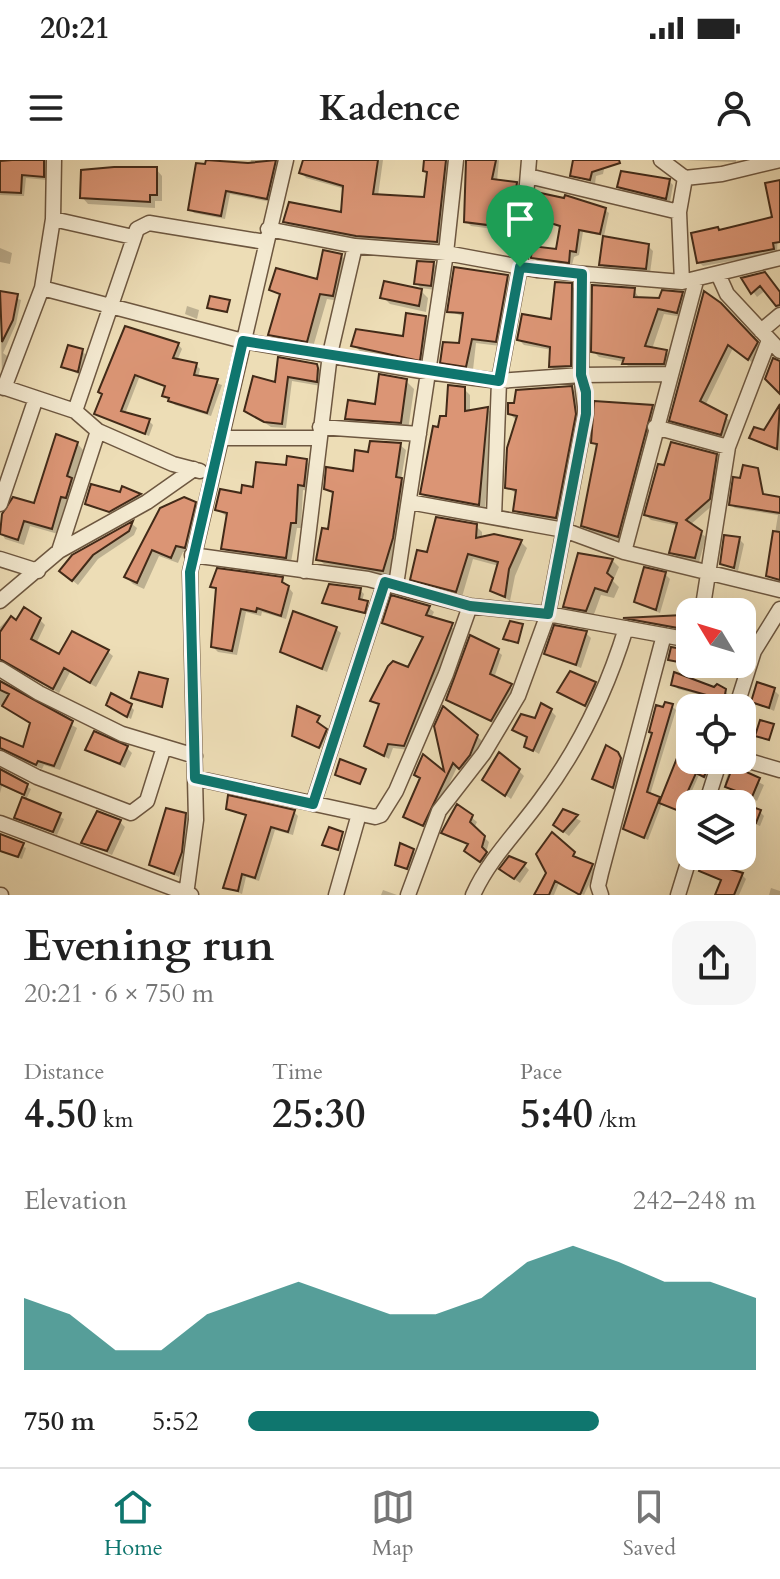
<!DOCTYPE html>
<meta charset="utf-8">
<style>
:root{--surface:#fff;--page:#f6f6f6;--text:#222;--muted:#767676;--line:#e0e0e0;--accent:#0f766e}
body{margin:0;font-family:Cardo,serif;background:var(--page);color:var(--text);height:100vh;display:flex;flex-direction:column;font-size:30px;white-space:nowrap}
*{box-sizing:border-box;margin:0}
p{font-size:26px;color:var(--muted)}
.icon{flex:none;width:44px;height:44px;fill:none;stroke:currentColor;stroke-width:2;stroke-linecap:round;stroke-linejoin:round}
.map{position:relative;height:735px;overflow:hidden}
.details{display:flex;flex-direction:column;background:var(--surface);flex:1}
.details>*{flex:none}
.needle{width:52px;rotate:308deg}
.controls{position:absolute;left:676px;top:438px;display:grid;gap:16px}
.controls a{display:grid;place-items:center;width:80px;height:80px;border-radius:16px;background:var(--surface);box-shadow:0 8px 32px #0002;font-size:40px}
.pin{position:absolute;display:grid;place-items:center;width:68px;height:68px;color:#fff;margin:-82px -34px;border-radius:50% 50% 50% 0;rotate:-45deg;box-shadow:0 0 8px #0007}
.pin .icon{rotate:45deg}
.round{display:grid;place-items:center;flex:none;width:84px;height:84px;border-radius:24px;background:var(--page)}
.overview{display:flex;align-items:center;justify-content:space-between;height:136px;padding:0 24px}
h1{font-size:44px;font-weight:700;line-height:60px}
.stats{display:grid;grid-template-columns:repeat(3,1fr);gap:12px;height:136px;padding:8px 24px}
.stats div{display:grid;align-content:center}
.stats b{font-size:40px;font-weight:700}
.stats small{font-size:22px;font-weight:400}
.stats p{font-size:22px}
.chart{height:224px;padding:16px 24px}
.chart p{display:flex;justify-content:space-between}
.chart svg{width:100%;height:144px;margin-top:8px;fill:var(--accent);opacity:.7}
ul{padding:0 24px;list-style:none;font-size:26px}
li{display:grid;grid-template-columns:128px 96px 1fr;align-items:center;height:60px}
li i{height:20px;border-radius:10px;background:var(--accent)}
.status{display:flex;justify-content:space-between;align-items:center;height:56px;padding:0 40px;background:var(--surface);direction:ltr}
.status svg{height:22px;fill:currentColor}
header{display:flex;justify-content:space-between;align-items:center;height:104px;padding:0 24px;background:var(--surface);font-size:36px;font-weight:700}
.tabs{display:flex;justify-content:space-around;align-items:center;height:112px;border-top:2px solid var(--line);background:var(--surface);font-size:22px;color:var(--muted)}
.tabs a{display:grid;justify-items:center;gap:4px}
.tabs .current{color:var(--accent)}
.map>svg:first-child{display:block}
.shadow{fill:#0003}
.building{fill:#db9575;stroke:#422a18;stroke-width:2}
.lines{fill:none;stroke-linecap:round;stroke-linejoin:round}
.minor-casing{stroke:#6d5740;stroke-width:17}
.minor{stroke:#f3e9d0;stroke-width:14}
.route-casing{stroke:#fff;stroke-width:16}
.route{stroke:#0f766e;stroke-width:10}
</style>
<div class="status"><b>20:21</b><svg viewBox="0 0 49 12"><path d="M0 12V9h3v3zM5 12V6h3v6zM10 12V3h3v9zM15 12V0h3v12zM26 1h20v11H26zM47 4h2v5h-2z"/></svg></div>
<header><svg class="icon" aria-label="menu" viewBox="0 0 24 24"><path d="M4 6h16M4 12h16M4 18h16"/></svg>Kadence<svg class="icon" aria-label="person" viewBox="0 0 24 24"><circle cx="12" cy="8" r="4"/><path d="M4 21q1-7 8-7t8 7"/></svg></header>
<div class="map">
<svg width="780" height="735" viewBox="0 0 780 735">
<rect width="100%" height="100%" fill="#edddb6"/>
<filter id="stains"><feTurbulence type="fractalNoise" baseFrequency=".0025" numOctaves="4"/><feColorMatrix values="0 0 0 0 .2 0 0 0 0 .09 0 0 0 0 .02 0 0 0 .5 -.17"/></filter>
<radialGradient id="worn" r=".72"><stop offset=".6" stop-color="#630" stop-opacity="0"/><stop offset="1" stop-color="#630" stop-opacity=".3"/></radialGradient>
<path class="shadow" d="M14 0H49L47 20 26 18 24 36 0 35V3Z
M208 0 250 5 251 0H282L271 42 230 34 225 59 194 53 190 49Z
M305 0H383L378 36 426 39 427 0H456L442 87 363 80 290 66 285 61 342 54 345 29 306 18 301 12Z
M468 0H499L497 22 516 24 521 29 516 72 471 66 466 61Z
M575 0H606L603 14 596 16 595 24 572 15Z
M684 0H736V2Z
M156 9 162 16V41H155V48L88 44 82 37Z
M669 21 673 25 670 42 623 31 619 26Z
M780 22 777 93 703 106 699 102 720 72 774 59Z
M566 40 605 50 609 53 604 76 583 72 579 95 574 97 572 105 537 101 533 97 558 91 562 68 536 58Z
M648 86 653 91 650 113 606 109 601 104Z
M0 88 12 93 10 104 0 102Z
M341 96 348 102 339 141 327 139 313 187 277 181 271 175 282 137 272 130 319 122Z
M434 104 439 109 435 130 421 128 416 123Z
M507 117 512 122 500 186 476 183 473 210 446 207 442 202 461 186 465 157 449 151Z
M744 119 780 133V145L766 130 757 137Z
M571 125 576 130 575 210 556 211 551 207 552 190 524 185 519 180 553 162Z
M634 130 640 139 660 140 682 134 688 140 683 157 664 154 652 189 666 192 672 197 669 209H630L625 202 599 197 593 191Z
M421 131 428 138 426 152 390 144 383 137Z
M0 132 21 140 16 164 3 193 10 198 2 217Z
M720 144 761 188 753 203 733 188 705 246 731 261 726 278 676 265 672 260Z
M187 146 199 150 197 159 185 154Z
M425 158 431 164 425 205 360 191 354 185 405 178Z
M178 184 182 189 177 201 196 205 200 209 198 217 222 225 211 256 175 245 164 235 167 228 139 218 125 254 149 261 153 265 149 276 96 254 104 235Z
M82 191 87 196 82 216 64 207Z
M279 199 316 205 321 211V226L292 221 286 268 271 267 246 250 277 224Z
M406 221 414 229 408 270 355 266 347 258 377 246Z
M572 228 578 235 581 261 562 363 521 356 515 350 517 334 507 327 517 261 510 254Z
M464 229 470 235V252L487 249 493 254 485 349 428 339 422 333 439 269Z
M652 247 658 253 623 382 590 371 584 365 598 288 593 282Z
M780 248V291L751 278 765 273Z
M77 283 83 290 73 321 78 326 72 343 67 342 58 374 30 366 24 385 5 379 0 370 14 339 35 346Z
M400 285 406 290 401 320 407 326 389 416 324 404 318 399 330 372 334 335 328 328 354 313 370 294Z
M716 296 721 301 714 344 690 365 706 377 699 402 677 397 672 392 679 366 651 360 646 355Z
M306 301 312 307 309 331 303 330 301 368H297L291 402 229 394 223 388 228 357 217 350 288 307Z
M757 310 765 337 780 339V423L768 416 778 355 735 348 731 345 742 320Z
M123 328 144 339 114 355 87 343 121 334Z
M195 343 202 350 192 394 183 392 178 403 159 396 144 429 133 424 126 417Z
M132 364 137 368 134 375 98 399 78 425 67 416 74 397Z
M476 366 482 372V378L521 382 527 388 515 416 510 441 492 430 499 406 473 399 462 437 419 425 413 419 428 394Z
M739 379 744 384 738 411 722 403Z
M612 400 619 407 613 421 619 427 614 438 601 435 593 457 572 453 565 446Z
M665 414 670 419 660 453 642 446 636 441Z
M282 419 293 433 286 459 262 452 261 456 246 452 237 495 218 492 213 487 218 432 212 426Z
M360 430 364 434 362 441 371 446 368 455 325 443Z
M392 438 429 448 434 452 431 458 457 470 409 590 393 588 389 599 366 586 381 546 372 540 409 509 424 479 385 462Z
M682 457 690 459V472L628 459Z
M9 458 16 463 40 460 45 465 36 484 60 497 107 491 113 496 96 527 70 512 59 533 11 504 0 507V467Z
M336 469 341 473 327 512 282 492Z
M586 473 591 478 581 508 546 493Z
M497 491 502 495 494 518 515 530 495 564 448 540Z
M687 492 689 507 670 499Z
M167 521 163 548 133 538Z
M0 523 77 568 60 610 44 605 42 609 0 591V586L24 590 32 564 0 545Z
M595 524 600 529 590 550 559 532Z
M673 524 724 531 729 535 728 542 678 529Z
M774 530 779 535 774 551 753 541Z
M130 546 134 550 131 559 112 548Z
M672 546 676 550 650 635 662 642 690 572V600H713L707 618 699 615 682 653 662 643 648 680 625 669Z
M551 551 556 556 539 594 526 586 529 579 514 570Z
M318 558V565L328 572 321 588 294 576Z
M437 567 477 576 482 581 465 612 458 605 428 669 405 656 421 619 424 598 448 616Z
M127 588 132 593 125 608 88 590Z
M617 593 625 605 618 632 595 618Z
M730 607 764 625 757 641 725 623Z
M0 611 31 629 26 640 64 659 57 675 17 657 25 636 2 626 0 633Z
M519 611 524 616 511 639 490 624Z
M228 648 294 652 298 656 293 675 275 670 259 721 246 717 242 734 225 727 248 657Z
M742 651 760 652 764 656 760 666 744 659Z
M564 652 581 661 569 676 561 670Z
M185 655 190 660 186 698 179 717 151 704Z
M471 657 477 662 474 668 489 682 486 693 491 698 486 705 472 695 469 686 444 673Z
M120 662 125 667 112 695 84 682Z
M342 674 340 691 326 686Z
M552 675 576 700 596 710 584 735 559 723 554 735H537L549 713Z
M0 676 26 688 22 699 0 691Z
M413 691 418 696 412 713 397 704Z
M524 705 529 710 520 723 507 714Z
M701 710 742 715 746 719 739 735H717L722 722Z
M771 728 780 731V735H769Z
M383 730 397 735H398H381Z"/>
<path class="building" d="M12 0H44V17L22 15 21 33 0 32V1Z
M206 0 248 3 276 0 267 39 226 31 221 56 188 50 196 3 205 4Z
M303 0H378L373 34 424 37 427 12 423 11 424 0H446L437 82 356 76 283 62 289 42 341 52 343 26 299 13Z
M466 0H496L492 19 517 22 511 68 464 62Z
M573 0H619L620 3 592 12 590 20 570 16Z
M114 7H157V35H150V42L80 38 81 10Z
M621 11 670 19 666 39 617 27Z
M780 20V82L773 83 774 89 697 103 691 73 718 67 719 70 772 57 765 23Z
M536 32 564 38 565 35 606 48 600 74 579 70 576 92 570 91 569 103 531 98 532 86 556 89 560 66 534 58Z
M603 76 649 84 646 109 599 105Z
M323 90 342 94 333 136 320 134 307 182 268 175 280 134 269 130 276 108 317 119Z
M417 101 434 102 431 126 414 124Z
M454 107 508 115 496 182 472 179 466 207 440 203 443 182 459 183 463 153 447 152Z
M765 112 780 132V145L776 146 760 126 751 134 741 118Z
M384 121 422 129 419 146 380 138Z
M555 122 572 123 571 206 549 207 550 187 517 180 522 154 551 159Z
M592 125 635 128 634 137 659 138 662 130 683 132 677 153 658 149 645 186 667 190 664 204H622L624 198 591 192Z
M0 131 18 134 13 160 2 182Z
M704 131 721 143 758 182 748 200 728 185 700 241 727 255 721 275 669 261Z
M210 136 230 140 227 152 207 148Z
M406 153 426 156 420 201 351 186 356 169 403 176Z
M125 166 179 183 173 198 197 203 194 215 218 219 207 253 168 241 169 238 162 236 165 226 135 215 121 251 150 259 145 274 94 254 102 234 98 232Z
M68 185 83 189 78 212 61 207Z
M278 197 317 204 318 208 317 222 288 217 282 264 264 262 244 251 253 216 275 222Z
M773 198 780 201V234L765 219Z
M379 214 407 219 401 263 345 259 348 240 375 244Z
M448 225 465 227V251L488 247 479 345 420 334 433 266 438 267 440 256H446Z
M572 226 576 254 556 358 513 351 516 330 505 328 507 288 517 256 508 254V243H514L516 230Z
M594 241 653 245 618 377 581 366 597 284 591 283Z
M780 244 777 289 749 278 754 267 764 270Z
M56 274 78 282 67 316 72 318 66 338 61 337 52 369 24 361 18 380 0 374 2 354 13 337 34 343Z
M370 281 401 283 396 317 402 318 393 378 383 411 316 400 322 368 328 369 333 332 324 329 326 307 353 311 355 290 368 292Z
M671 282 717 294 710 339 686 360 702 371 695 398 669 393 677 363 644 355 658 304 664 305Z
M287 296 307 299 304 326 298 325 296 363H291L286 398 221 389 227 353 215 350 220 329 241 333 242 325 253 327 256 302 286 305Z
M743 305 758 308 763 334 780 337V353L729 345 733 317 740 318Z
M91 324 120 332 122 326 141 334 109 352 85 344Z
M184 337 196 342 185 388 176 386 171 398 152 390 137 423 124 417 160 348Z
M436 357 477 364 476 378 494 374 522 380 509 409 505 437 490 431 498 402 468 394 456 432 410 420 417 390 427 392Z
M133 361 129 371 93 395 72 421 59 411 72 395Z
M773 371 780 372V420L766 416Z
M724 375 740 377 734 408 720 404Z
M578 393 613 399 607 413 613 418 607 432 595 428 586 451 563 447Z
M644 407 666 412 656 450 634 442Z
M217 408 283 417 282 422 289 426 281 456 257 448 256 452 241 449 232 491 211 487 216 428 210 427Z
M329 424 361 428 359 439 368 441 365 453 322 443Z
M391 435 430 446 426 455 453 463 404 586 388 584 384 596 364 586 379 544 370 541 388 506 393 501 408 507 423 477 382 463Z
M24 447 41 458 31 479 59 494 72 471 109 490 90 523 64 508 53 529 0 499V472L11 456 16 460Z
M293 451 337 467 322 509 280 492Z
M683 455 690 456 689 470 623 458Z
M510 461 523 464 518 483 503 479Z
M554 465 587 471 576 505 544 494Z
M470 475 499 489 490 514 512 524 491 561 446 540Z
M671 487 688 490 684 503 668 500Z
M570 511 596 522 585 546 557 532Z
M139 512 168 519 162 547 131 538Z
M674 512 714 527 717 524 726 529 724 540 671 525Z
M0 521 73 561 54 606 38 601 36 605 0 588V577L23 587 30 563 2 546 9 534 0 530Z
M757 522 775 528 769 548 751 542Z
M111 533 132 544 127 557 106 545Z
M665 542 673 544 647 632 660 637 644 678 623 669 652 573 649 572 656 545 663 547Z
M541 543 552 549 533 591 524 587 527 577 512 570 521 554 535 558Z
M297 546 320 556 317 562 327 569 319 588 292 576Z
M443 546 478 575 470 595 459 609 453 603 423 666 403 657 420 618 414 615 423 594 444 611 434 566Z
M760 560 774 564 769 580 755 576Z
M689 568 690 600 708 606 704 617 696 613 679 651 659 643Z
M94 571 128 586 120 604 85 590Z
M606 585 618 592 621 598 613 628 592 619Z
M499 592 520 609 505 636 482 620Z
M340 599 366 609 360 624 335 615Z
M733 606 760 618 752 637 725 627Z
M0 609 28 624 24 635 0 624Z
M228 635 295 650 288 672 271 667 255 718 242 714 238 731 223 728 246 655 226 649Z
M22 637 61 653 53 672 14 658Z
M742 643 761 650 756 663 742 657Z
M457 644 473 655 470 662 485 676 482 687 487 692 480 702 464 691 468 684 441 673Z
M166 648 186 653 182 692 174 714 149 705Z
M563 649 578 655 563 672 553 665Z
M97 651 121 660 107 691 81 683Z
M329 667 343 672 338 690 322 685Z
M552 672 575 692 573 696 593 704 580 735 555 721 549 735H534L546 713 536 694Z
M0 674 24 683 18 697 0 691Z
M400 683 414 689 407 709 395 705Z
M509 696 526 703 514 719 499 709Z
M703 701 743 713 734 735H715L721 720 699 711Z"/>
<g class="lines">
<g class="minor-casing">
<path id="minor" d="M661 0 685 18 722 14 780 0
M528 16 679 52
M53 59 133 77
M268 69 355 86 446 93 537 110 682 122 780 98
M718 114 727 134 780 191
M682 122 679 52 685 18
M42 128 243 181 427 212 499 221 581 215 669 214
M761 171 780 155
M0 226 75 251 98 271 173 304 200 311
M4 228 42 128 53 59 54 0
M75 251 137 69 149 63 265 82
M320 267 419 274
M655 267 728 287 769 180
M221 278H319
M409 342 564 370 624 392 780 430
M0 344 36 238
M494 357 499 221 520 107 529 0
M59 391 98 271
M624 392 696 121
M192 395 368 419 470 446 548 454 690 480
M0 399 38 411
M304 411 330 194 355 86
M396 425 446 93 456 0
M0 441 59 391 147 342 194 309
M702 452 728 287
M754 491 780 449
M0 509 39 533 122 574 195 596
M736 548 754 491 742 489
M0 598 37 617 131 653 147 641 164 587
M742 599 780 610
M195 618 375 657 381 655 396 631 446 514 470 446
M313 644 385 422
M706 644 720 600
M0 663 191 735
M0 735H1
M186 735 196 660 190 412 286 0
M336 735 359 654
M408 735 439 651 484 593 518 536 548 454 586 254 581 215 582 114
M473 735C489 699 518 671 541 639 580 587 607 530 626 468
M601 735 598 726 601 713 664 475
M678 735 690 696"/>
</g>
<use href="#minor" class="minor"/>
</g>
<g class="lines">
<g class="route-casing">
<path id="route" d="M520 107 582 114 581 215 586 232V254L548 454 470 446 385 422 313 644 195 618 190 412 243 181 499 221Z"/>
</g>
<use href="#route" class="route"/>
</g>
<rect width="100%" height="100%" filter="url(#stains)"/>
<rect width="100%" height="100%" fill="url(#worn)"/>
</svg>
<div class="controls">
<a><svg class="needle" viewBox="-14 -14 28 28"><path d="M0-13l5 13h-10z" fill="#e53935"/><path d="M0 13l5-13h-10z" fill="#767676"/></svg></a>
<a><svg class="icon" aria-label="locate" viewBox="0 0 24 24"><circle cx="12" cy="12" r="6"/><path d="M12 2v4M12 18v4M2 12h4M18 12h4"/></svg></a>
<a><svg class="icon" aria-label="layers" viewBox="0 0 24 24"><path d="M12 4l9 5-9 5-9-5zM3 14l9 5 9-5"/></svg></a>
</div>
<div class="pin" style="left:520px;top:107px;background:#1e9e55"><svg class="icon" aria-label="arrive" viewBox="0 0 24 24"><path d="M6 21V4h12l-3 4 3 4H6"/></svg></div>
</div>
<section class="details">
<div class="overview"><div><h1>Evening run</h1><p>20:21 · 6 × 750 m</p></div><a class="round"><svg class="icon" aria-label="share" viewBox="0 0 24 24"><path d="M12 15V3M7 8l5-5 5 5M5 13v7h14v-7"/></svg></a></div>
<div class="stats">
<div><p>Distance</p><b>4.50<small> km</small></b></div>
<div><p>Time</p><b>25:30</b></div>
<div><p>Pace</p><b>5:40<small> /km</small></b></div>
</div>
<div class="chart"><p><span>Elevation</span>242–248 m</p>
<svg viewBox="0 0 160 44" preserveAspectRatio="none"><path d="M0 44V22L10 27L20 38L30 38L40 27L50 22L60 17L70 22L80 27L90 27L100 22L110 11L120 6L130 11L140 17L150 17L160 22V44z"/></svg>
</div>
<ul>
<li><b>750 m</b>5:52<i style="width:69%"></i></li>
</ul>
</section>
<nav class="tabs">
<a class="current"><svg class="icon" aria-label="home" viewBox="0 0 24 24"><path d="M3 11l9-7 9 7M6 9v11h12V9"/></svg>Home</a>
<a><svg class="icon" aria-label="map" viewBox="0 0 24 24"><path d="M3 6l6-2 6 2 6-2v14l-6 2-6-2-6 2zM9 4v14M15 6v14"/></svg>Map</a>
<a><svg class="icon" aria-label="saved" viewBox="0 0 24 24"><path d="M7 4h10v16l-5-4-5 4z"/></svg>Saved</a>
</nav>
